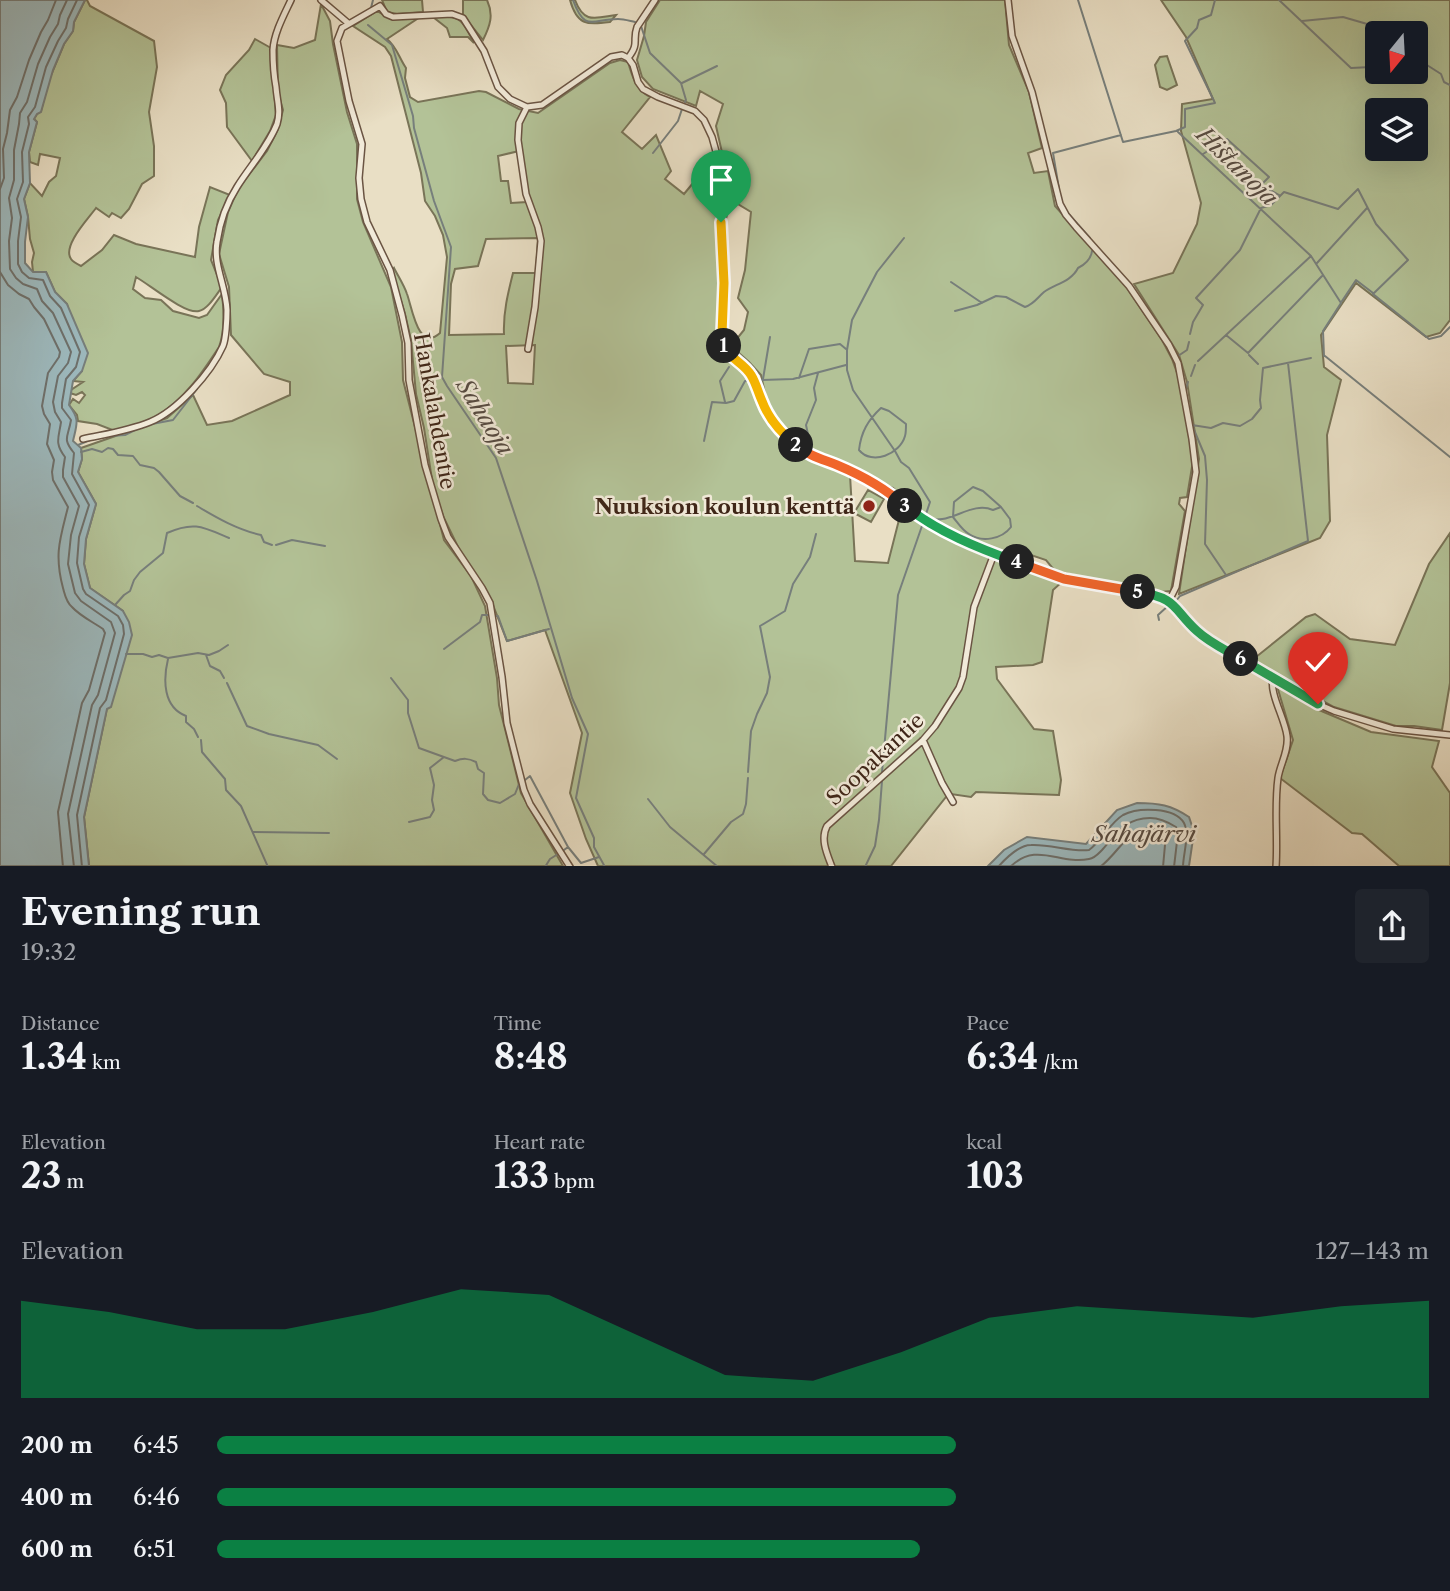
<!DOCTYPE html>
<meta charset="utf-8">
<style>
:root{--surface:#171b24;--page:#20242c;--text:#f1f3f6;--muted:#9ea1a6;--accent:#0b8043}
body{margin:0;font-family:"Libre Caslon Text",serif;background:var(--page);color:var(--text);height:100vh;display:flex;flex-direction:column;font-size:26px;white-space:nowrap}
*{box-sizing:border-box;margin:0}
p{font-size:23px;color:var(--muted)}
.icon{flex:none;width:38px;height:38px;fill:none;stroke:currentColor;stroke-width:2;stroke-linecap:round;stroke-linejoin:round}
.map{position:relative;height:866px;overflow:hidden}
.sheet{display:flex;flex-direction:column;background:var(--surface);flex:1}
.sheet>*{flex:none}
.needle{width:46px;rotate:198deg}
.tools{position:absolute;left:1365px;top:21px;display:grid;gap:14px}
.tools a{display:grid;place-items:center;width:63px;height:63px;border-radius:7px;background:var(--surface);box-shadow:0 7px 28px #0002;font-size:35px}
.pin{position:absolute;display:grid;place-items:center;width:60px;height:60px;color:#fff;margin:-72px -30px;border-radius:50% 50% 50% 0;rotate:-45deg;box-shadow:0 0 7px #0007}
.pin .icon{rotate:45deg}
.km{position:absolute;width:35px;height:35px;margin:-18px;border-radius:50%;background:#222;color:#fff;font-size:19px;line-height:35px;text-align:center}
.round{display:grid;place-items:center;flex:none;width:74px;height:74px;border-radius:7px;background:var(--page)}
.headline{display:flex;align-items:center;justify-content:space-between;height:119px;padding:0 21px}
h1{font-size:38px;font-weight:700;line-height:52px}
.stats{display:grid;grid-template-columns:repeat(3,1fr);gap:10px;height:119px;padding:7px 21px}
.stats div{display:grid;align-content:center}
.stats b{font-size:35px;font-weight:700}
.stats small{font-size:19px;font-weight:400}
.stats p{font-size:19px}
.chart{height:196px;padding:14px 21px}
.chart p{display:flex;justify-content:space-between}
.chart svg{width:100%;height:126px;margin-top:7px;fill:var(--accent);opacity:.7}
ul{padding:0 21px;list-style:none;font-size:23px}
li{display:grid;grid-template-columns:112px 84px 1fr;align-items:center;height:52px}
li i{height:18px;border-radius:9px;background:var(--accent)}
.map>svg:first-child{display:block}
.green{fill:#b3c297;stroke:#797458;stroke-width:2;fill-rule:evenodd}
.water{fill:#9dbabf;stroke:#777f7c;stroke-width:2}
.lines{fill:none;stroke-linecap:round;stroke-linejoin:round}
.shore{stroke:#6e706c;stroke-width:2}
.stream{stroke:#777f7c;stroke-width:2}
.minor-casing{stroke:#6a5443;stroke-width:8}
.minor{stroke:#f1ead9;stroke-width:5}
.split-1-casing{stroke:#fff;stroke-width:14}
.split-2-casing{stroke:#fff;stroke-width:14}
.split-3-casing{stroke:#fff;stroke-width:14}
.split-4-casing{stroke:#fff;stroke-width:14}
.split-5-casing{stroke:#fff;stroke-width:14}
.split-6-casing{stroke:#fff;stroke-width:14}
.split-7-casing{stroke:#fff;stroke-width:14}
.split-1{stroke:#f5b400;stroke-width:9}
.split-2{stroke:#f5b400;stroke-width:9}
.split-3{stroke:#f0652b;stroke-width:9}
.split-4{stroke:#22a559;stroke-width:9}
.split-5{stroke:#f0652b;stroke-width:9}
.split-6{stroke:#22a559;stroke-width:9}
.split-7{stroke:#22a559;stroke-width:9}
.poi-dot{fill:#8f2418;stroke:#f1ead9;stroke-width:2.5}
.labels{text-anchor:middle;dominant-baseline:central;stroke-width:5;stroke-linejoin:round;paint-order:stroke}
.street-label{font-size:21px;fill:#3f2618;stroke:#f1ead9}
.poi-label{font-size:21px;font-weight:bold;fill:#3f2618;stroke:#f1ead9;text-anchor:end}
.water-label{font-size:23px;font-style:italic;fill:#564b42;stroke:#f1ead9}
</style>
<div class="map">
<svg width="1450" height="867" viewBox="0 0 1450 867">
<rect width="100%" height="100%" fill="#e9dfc5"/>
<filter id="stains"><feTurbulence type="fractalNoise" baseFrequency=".00286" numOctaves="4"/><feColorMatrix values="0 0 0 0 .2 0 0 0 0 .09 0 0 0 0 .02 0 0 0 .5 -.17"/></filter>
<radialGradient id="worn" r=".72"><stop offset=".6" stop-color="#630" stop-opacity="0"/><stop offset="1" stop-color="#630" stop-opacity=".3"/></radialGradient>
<path class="green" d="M85 0H87L90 6 154 41 157 67 149 112 154 146V176L142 184 129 209 121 218 112 213 109 217 96 208C88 219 62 246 71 259 73 262 77 264 81 266L102 250 114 235 136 244 195 257 199 227 210 187 230 195 218 220 211 260 222 287C216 295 208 309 199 311 186 315 150 285 136 277L133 289 145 298 161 300 173 311 199 318 207 315 222 294C224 311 225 331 219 347 202 373 184 400 157 416 145 423 129 426 115 431L97 424 78 421 77 415 69 405 73 399 79 403 85 395 82 392 76 395 70 393 71 390 83 382 73 381 82 371 67 304 55 292 46 272H33L32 262 34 253 30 239 28 217 24 199 30 183 42 196 49 182 56 176 60 158 40 154 38 165 30 162 29 152 37 122 34 119 37 114 41 111 49 80 64 44 73 31 74 22Z
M382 0H422L423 12 397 14 387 12Z
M463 0H487C494 15 490 26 483 40L463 15Z
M570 0H575C584 24 595 18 616 15L610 22C586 25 577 25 570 0Z
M660 0H1005L1009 45 1029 92 1042 148 1028 153 1034 173 1048 171 1055 206 1123 282 1162 340 1172 359 1180 381 1193 461 1187 497 1180 498 1179 504 1185 511 1171 591 1160 592 1106 582 1055 571 1046 560 1022 552 1004 553 983 546 925 517 893 488 885 486 848 466V464L815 453 775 418 766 398 761 375 749 362 731 346 744 330 748 312 738 298 745 270 751 212 733 201 716 126 723 104 700 91 696 106 653 89 642 77 637 60 644 36 646 22Z
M1161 0H1450V320L1440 333 1426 337 1356 283 1321 335 1324 367 1341 380 1327 435 1330 521 1320 538 1179 594 1199 459 1187 382 1179 355 1134 284 1173 273 1197 224 1201 203 1181 131 1182 104 1213 99 1186 37ZM1377 33H1416V72H1377ZM1377 110H1416V149H1377Z
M321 4 330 21 333 44 347 112 357 144V199L363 222 391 287 402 342 403 380 444 540 471 576 485 606 497 678 499 705 521 793 563 866H89L84 817 107 708 123 611 90 588 84 564 86 539 96 504 78 472 82 459 81 448 167 418 193 395 207 425 232 421 290 395V382L264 374 231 335 229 287 219 254 228 212 238 189 267 151 278 129 283 110 278 92 277 45 294 48 315 40Z
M377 11 391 19H417L387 39C397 47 399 58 406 68L405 78 410 97 418 102 479 91 486 92 519 109 538 113 610 63 620 60 628 62C632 76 636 90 650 97L622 132 642 149 656 135 671 171 665 179 684 194 712 160 723 188 725 200 717 227 721 277 717 344C722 358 737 364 746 375 756 385 757 402 764 414 775 433 794 453 814 462 826 467 838 470 850 475L855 561 888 563 902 508 915 515V517L936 531 979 553 1062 582 1053 590 1042 662 1033 665 996 667 997 679 1034 729 1053 731 1061 780 1059 795 976 792 971 797 951 794 946 797 891 866H598L586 839 570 793 582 733 545 630 507 641 491 600 461 553 443 516 433 486 424 428 416 394 411 340 405 314 392 271 394 268C398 276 404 285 407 294 412 307 418 353 440 333L447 257 443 235 435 216 425 201 421 173 391 56 385 47 353 26ZM519 151 527 202 511 203 508 181H501L498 156ZM538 238 536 273H513C508 293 503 313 504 334L449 335 451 284 455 269 478 266 486 239ZM535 345 533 384 508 383 506 346Z
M433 17C461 15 461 18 474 43L468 37H450L447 28Z
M255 39 271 48 276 115 270 131 252 161 227 127 226 103 220 90 226 75 249 50Z
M1167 56 1177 85 1167 90 1160 87 1155 65 1160 57Z
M868 490 884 499 871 522 854 513Z
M1450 533V683L1442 730 1414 726H1396L1334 707 1251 661 1306 617 1315 614 1350 639 1395 645 1429 564Z
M1277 686 1312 707 1371 732 1439 741 1432 767 1450 793V866H1399L1362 834 1352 833 1280 778 1293 740Z"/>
<path class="water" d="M0 0H85L74 22 73 31 64 44 53 70 41 112 37 114 34 119 37 122 29 152 30 183 24 199 28 217 25 242V263L33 272H46L55 292 67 304 88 353 82 371 73 381 69 405C80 420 77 423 73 441L81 448 82 459 78 472 96 504 86 539 84 564 90 588 123 611 129 622 132 635 111 707 107 709 84 817 89 866H0Z
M1137 803C1159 803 1171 805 1189 817L1194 832 1189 866H988L1004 850 1027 837 1086 844 1117 810Z"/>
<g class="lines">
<path class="shore" d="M67 0 60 15 58 24 50 37 38 64 27 102 20 113 19 124 14 150V180L9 198 12 218 9 241 10 269 16 278 23 284 37 289 42 301 53 313 71 352 68 363 58 376 53 402 55 412 61 422C59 437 54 443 65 457L63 470V477L79 506 71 535 68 564 75 593 81 601 111 622 115 633 98 695 92 705 68 814 74 867
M77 0 68 19 66 28 58 41 46 67 35 107 28 117 29 124 22 152 23 182 17 199 21 217 18 241V264L22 272 29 278 43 280 50 296 61 308 80 352 76 367 66 379 62 403V408L71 420C68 438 62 438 74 453L72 474 89 505 79 537 77 563 83 589 86 594 118 616 123 625 124 634 106 700 100 708 77 815 82 867
M0 189 4 178 3 149 7 133 10 110 17 97 29 60 41 32 48 20 56 0
M0 272 8 285 19 294 29 299 34 307 44 319 60 352 59 357 48 373 42 406 44 414 50 424 47 444 54 460 52 472 53 480 68 507C60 539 54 554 63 588 65 595 66 602 72 607 80 616 93 622 103 629L105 633 89 690 82 703 58 812 63 867
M998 867C1006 858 1019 845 1031 845 1051 844 1070 852 1089 850 1101 841 1111 822 1123 815 1138 807 1175 807 1184 823 1190 835 1183 854 1183 867
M1010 867C1037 841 1059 865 1089 859 1095 858 1098 854 1102 850 1117 833 1126 818 1150 818 1159 818 1168 822 1176 827L1178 833 1174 867
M1100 867C1123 850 1132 815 1166 834L1163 867"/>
<path class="stream" d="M573 0C585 33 592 19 618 19 624 19 630 21 635 22
M1078 0 1123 142 1176 131 1185 127V109L1215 103 1185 41 1197 28 1199 20 1211 15 1215 0
M1279 0 1351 68 1371 67 1377 64
M371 8 373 0
M1302 21 1343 17 1381 28 1388 33
M368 25 392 45 413 116 414 128 434 201 451 247 442 377 447 386 496 458 537 581 572 698 588 734 576 798 594 838V847L605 867
M641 26 650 53 681 83 686 100 685 102
M1416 58 1441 74 1444 82 1450 85
M682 83 717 66
M1178 132 1311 256 1341 303 1323 331 1324 356
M653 153 678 121 682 109
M1203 154 1227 139 1269 177 1261 185 1279 195
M1059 189 1053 153 1121 135
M1066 211 1090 238
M904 238 877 272 852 320 847 350V370L853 390 895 451 901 462 909 468 930 502 925 517C948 528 970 500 993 510L1001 507 1010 519 1011 527C1002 539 982 543 969 534 962 530 958 523 953 517L954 502 973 487 983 491 1001 507
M1311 256 1226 335 1248 353 1322 276
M1317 263 1367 208
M951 282 982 303
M1342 301 1356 280 1373 293
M955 311 977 305 996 296 1006 297 1025 307C1034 304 1037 298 1044 292 1055 284 1071 282 1078 268 1084 265 1091 259 1092 251
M1190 334 1193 322 1203 305 1196 298 1240 250 1261 208 1271 205 1284 192 1338 209 1358 189 1376 224 1408 260 1373 294 1429 339 1441 336 1450 327
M1249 355 1258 364
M1178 356 1187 350 1189 342
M1325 356 1450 457
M1198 361 1226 335
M1191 376 1195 365
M799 378 809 349 840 344 846 349
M763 379 770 337
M758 380 793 379 846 365
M1185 392 1188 382
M725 402 720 381 729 367
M881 408 889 411 906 424C906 428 906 433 905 436 900 454 872 466 859 450 861 432 868 420 881 408Z
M152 424 173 420 197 389
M1192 425 1211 428 1223 423 1240 426 1252 419 1261 408 1260 400 1263 368 1311 358
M1192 425 1205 456 1207 480 1205 544 1226 575
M109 436 125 435 137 429
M704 441 712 402 726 403 734 401 745 381H750
M810 444 806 425 816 400 814 388 818 373
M78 445 90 440
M81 452 92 449 102 452 108 448 113 449 118 455 133 456 140 465 154 468 159 472 180 496 193 503
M197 506C217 518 238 530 261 535L264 542 272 545
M276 545 292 540 325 546
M1176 601 1180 596 1308 541 1288 363
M115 605 124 595 130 591 134 580 140 572 163 553 167 533C194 521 203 527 229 538
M496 616H498L507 641 549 629
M1159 620 1158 615 1169 605
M444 649 480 622 482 615H489
M126 654H143L152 657 159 655 168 658 198 653 209 655 219 651 228 645
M206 655 210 666 220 671 224 678
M168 659C163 680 163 707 186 716V722L194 729 198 737
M391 678 408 700V713L419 748 455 761C463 758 468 758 476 762L478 769 484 773 483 794 488 800 500 803 515 794 519 784
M227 683 247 726 269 734 318 745 337 759
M201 740 202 752 225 779 226 790 241 806 268 867
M748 772 751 731 757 714 767 693 770 677 760 626 785 611 793 584 810 557 816 534
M882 772 898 595 923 523
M525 780 530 776 568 847
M648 799 670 827 718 867
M409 822 430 817 434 810 432 800 434 785 430 768 444 757
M253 832 329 833
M564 850 568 847 581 863 599 857
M704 854 731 822 743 814 746 804 748 778
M545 867 550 859 558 854
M865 867 875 846 879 820 882 781"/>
<g class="minor-casing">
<path id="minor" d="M321 0 348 23
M1008 0 1012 36 1032 92 1060 204 1066 215 1076 227 1129 286 1169 345 1178 363 1192 439 1196 472 1176 587 1169 601
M380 6 386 14 393 17 452 14 463 18 484 51 498 87 510 99 527 107 542 105 611 57 622 55 628 58 633 65 638 82 643 89 658 97 695 111 704 120 712 137 728 195 721 228 724 283 722 322 723 344 727 352 748 370 752 376 767 414 781 432 808 454 837 465 884 490 918 516 963 541 994 554 1064 579 1160 597 1174 604 1196 630 1205 637 1318 704 1334 711 1393 729 1450 735
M380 6 342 28 337 41 349 101 362 144 359 178 361 199 367 222 390 270 402 315 408 343 409 380 425 465 441 519 448 537 482 588 490 603 502 677 507 723 524 790 530 804 570 867
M628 58C640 43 632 41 637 27L655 0
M527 107 519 123 518 140 526 194 538 227 541 241 535 307 528 349
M83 439C106 434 128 431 150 422 177 411 211 373 223 346 226 339 227 319 227 310 226 286 213 265 217 242 220 221 226 204 237 187 250 166 268 147 277 124 281 111 277 101 276 87 274 76 273 62 273 50 274 33 284 15 291 0
M1273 678C1269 693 1285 719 1287 736 1289 751 1280 764 1278 778 1274 807 1278 837 1276 867
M923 740 942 783 953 802
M832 867C827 854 820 839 827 826L923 740 935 726 959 688 963 677 974 607 994 554"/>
</g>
<use href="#minor" class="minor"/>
</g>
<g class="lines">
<g class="split-1-casing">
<path id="split-1" d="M721 222 724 283 722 334 724 346"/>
</g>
<g class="split-2-casing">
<path id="split-2" d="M724 346C730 359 744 363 751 375 756 383 758 392 762 401 769 420 781 433 796 445"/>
</g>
<g class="split-3-casing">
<path id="split-3" d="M796 445C809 456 822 459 837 465 861 475 886 489 905 506"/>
</g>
<g class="split-4-casing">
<path id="split-4" d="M905 506C938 532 978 548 1017 562"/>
</g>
<g class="split-5-casing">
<path id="split-5" d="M1017 562 1064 579 1138 592"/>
</g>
<g class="split-6-casing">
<path id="split-6" d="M1138 592C1178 598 1172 608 1197 631 1210 643 1226 650 1241 659"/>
</g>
<g class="split-7-casing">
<path id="split-7" d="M1241 659 1318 704"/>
</g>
<use href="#split-1" class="split-1"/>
<use href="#split-2" class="split-2"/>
<use href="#split-3" class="split-3"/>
<use href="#split-4" class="split-4"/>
<use href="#split-5" class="split-5"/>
<use href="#split-6" class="split-6"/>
<use href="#split-7" class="split-7"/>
</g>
<circle class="poi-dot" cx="869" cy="506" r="7"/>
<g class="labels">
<g class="street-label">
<text transform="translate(435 411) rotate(80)">Hankalahdentie</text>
<text transform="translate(875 759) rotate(-43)">Soopakantie</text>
</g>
<g class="poi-label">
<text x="855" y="506">Nuuksion koulun kenttä</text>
</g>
<g class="water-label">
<text transform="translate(1237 166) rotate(44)">Histanoja</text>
<text transform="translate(485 417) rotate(58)">Sahaoja</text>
<text x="1144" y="834">Sahajärvi</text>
</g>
</g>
<rect width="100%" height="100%" filter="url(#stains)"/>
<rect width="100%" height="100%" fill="url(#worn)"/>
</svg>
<div class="tools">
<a><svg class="needle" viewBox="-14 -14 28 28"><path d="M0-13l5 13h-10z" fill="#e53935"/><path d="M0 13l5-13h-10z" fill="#9ea1a6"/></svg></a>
<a><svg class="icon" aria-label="layers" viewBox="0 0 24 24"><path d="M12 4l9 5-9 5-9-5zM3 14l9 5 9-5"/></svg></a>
</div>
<div class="pin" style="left:721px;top:222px;background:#1e9e55"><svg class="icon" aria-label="arrive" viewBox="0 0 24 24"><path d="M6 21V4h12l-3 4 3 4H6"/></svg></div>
<div class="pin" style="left:1318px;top:704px;background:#d93025"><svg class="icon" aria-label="check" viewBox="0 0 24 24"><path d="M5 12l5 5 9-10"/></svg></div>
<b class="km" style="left:724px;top:346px">1</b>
<b class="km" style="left:796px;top:445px">2</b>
<b class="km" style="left:905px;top:506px">3</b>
<b class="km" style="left:1017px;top:562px">4</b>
<b class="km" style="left:1138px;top:592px">5</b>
<b class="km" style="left:1241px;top:659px">6</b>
</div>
<section class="sheet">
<div class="headline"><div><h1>Evening run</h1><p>19:32</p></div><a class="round"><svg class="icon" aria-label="share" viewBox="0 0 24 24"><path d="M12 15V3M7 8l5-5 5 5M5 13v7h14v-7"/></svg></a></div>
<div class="stats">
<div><p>Distance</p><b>1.34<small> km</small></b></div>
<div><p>Time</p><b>8:48</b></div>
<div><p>Pace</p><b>6:34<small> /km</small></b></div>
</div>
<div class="stats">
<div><p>Elevation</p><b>23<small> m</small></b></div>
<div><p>Heart rate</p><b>133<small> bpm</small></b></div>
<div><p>kcal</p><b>103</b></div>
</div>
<div class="chart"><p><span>Elevation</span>127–143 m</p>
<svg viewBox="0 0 160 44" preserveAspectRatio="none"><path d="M0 44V10L10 14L20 20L30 20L40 14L50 6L60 8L70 22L80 36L90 38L100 28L110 16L120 12L130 14L140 16L150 12L160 10V44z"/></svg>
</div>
<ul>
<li><b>200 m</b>6:45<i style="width:61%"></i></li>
<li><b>400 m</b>6:46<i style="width:61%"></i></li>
<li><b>600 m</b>6:51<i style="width:58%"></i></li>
</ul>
</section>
